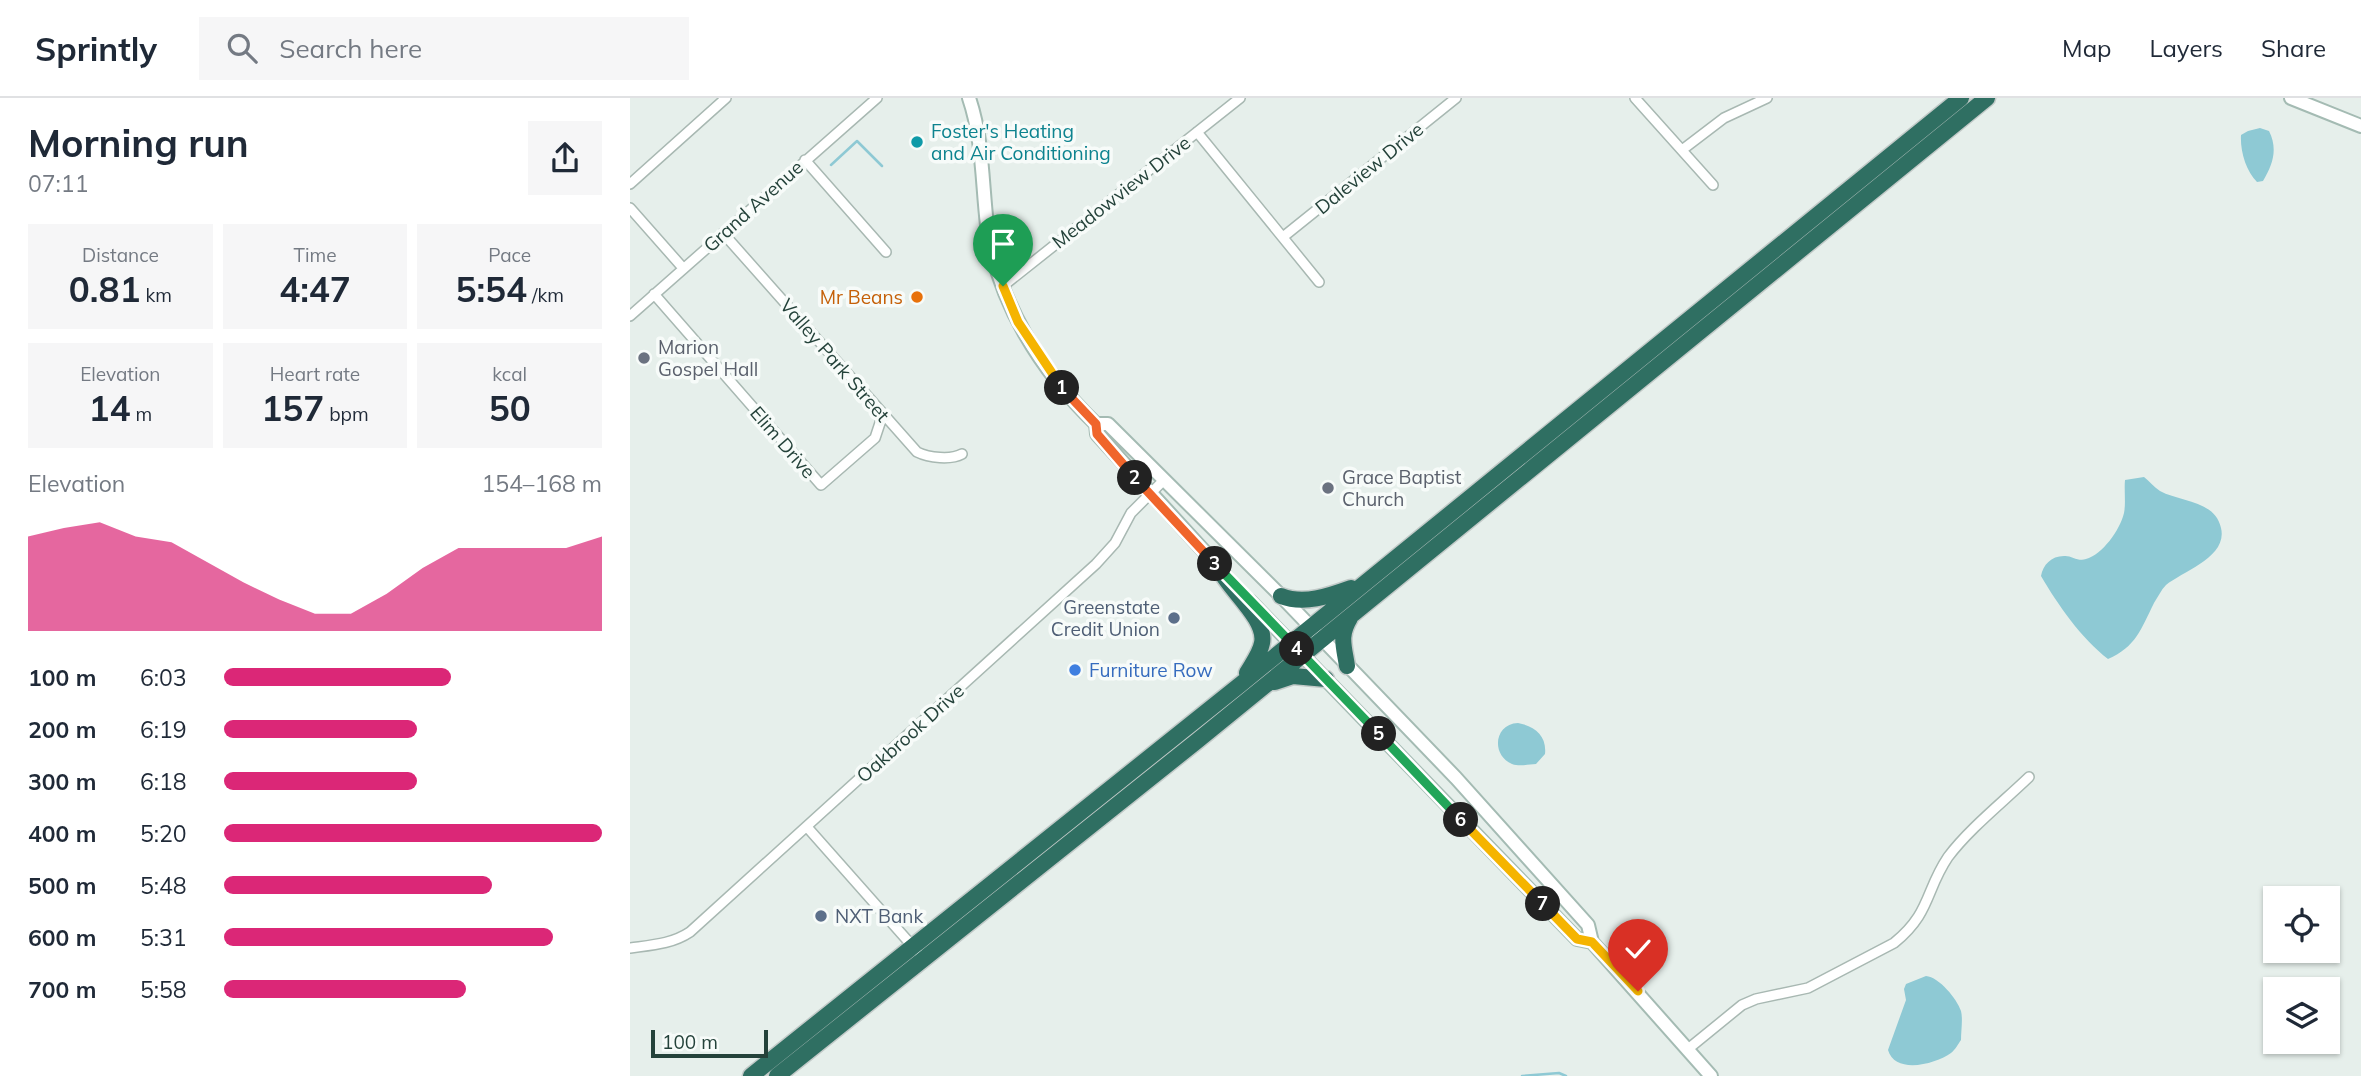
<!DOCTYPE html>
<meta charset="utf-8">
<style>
:root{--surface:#fff;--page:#f6f6f7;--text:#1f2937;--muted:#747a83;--line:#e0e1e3;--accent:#db2777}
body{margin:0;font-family:Mulish,sans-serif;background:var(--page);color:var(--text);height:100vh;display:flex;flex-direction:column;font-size:26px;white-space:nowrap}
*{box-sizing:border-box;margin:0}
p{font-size:23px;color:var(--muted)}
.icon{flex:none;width:38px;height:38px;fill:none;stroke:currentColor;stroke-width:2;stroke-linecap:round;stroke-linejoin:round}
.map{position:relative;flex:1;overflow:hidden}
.side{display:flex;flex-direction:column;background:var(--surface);width:630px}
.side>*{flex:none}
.fabs{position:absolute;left:1633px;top:788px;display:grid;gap:14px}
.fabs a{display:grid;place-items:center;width:77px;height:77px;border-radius:0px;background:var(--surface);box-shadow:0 2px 5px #0004;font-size:35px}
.scale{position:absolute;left:21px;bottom:18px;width:117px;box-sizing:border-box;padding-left:7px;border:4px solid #24423a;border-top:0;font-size:19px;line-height:24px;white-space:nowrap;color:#24423a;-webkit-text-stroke:5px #f7fbf9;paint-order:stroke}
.pin{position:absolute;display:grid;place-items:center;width:60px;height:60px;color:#fff;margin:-72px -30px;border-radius:50% 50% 50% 0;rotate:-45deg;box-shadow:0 0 7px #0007}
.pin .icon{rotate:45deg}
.km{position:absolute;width:35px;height:35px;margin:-18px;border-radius:50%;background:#222;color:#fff;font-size:19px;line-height:35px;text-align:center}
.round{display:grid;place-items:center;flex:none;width:74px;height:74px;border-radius:0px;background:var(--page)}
.summary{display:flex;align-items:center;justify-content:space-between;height:119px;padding:0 28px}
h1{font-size:38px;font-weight:700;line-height:52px}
.stats{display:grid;grid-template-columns:repeat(3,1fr);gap:10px;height:119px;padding:7px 28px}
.stats div{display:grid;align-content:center;border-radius:0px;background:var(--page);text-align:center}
.stats b{font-size:35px;font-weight:700}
.stats small{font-size:19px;font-weight:400}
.stats p{font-size:19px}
.chart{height:196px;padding:14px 28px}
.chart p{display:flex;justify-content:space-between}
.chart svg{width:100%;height:126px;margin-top:7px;fill:var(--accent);opacity:.7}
ul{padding:0 28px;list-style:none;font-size:23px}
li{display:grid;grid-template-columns:112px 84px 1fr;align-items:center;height:52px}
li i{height:18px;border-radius:9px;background:var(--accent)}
header{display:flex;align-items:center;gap:42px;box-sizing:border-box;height:98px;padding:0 35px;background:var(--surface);border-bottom:2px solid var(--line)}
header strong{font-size:33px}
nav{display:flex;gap:38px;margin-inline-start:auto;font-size:24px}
.search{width:490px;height:63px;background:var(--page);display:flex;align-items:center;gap:18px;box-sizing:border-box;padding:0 24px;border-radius:0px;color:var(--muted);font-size:26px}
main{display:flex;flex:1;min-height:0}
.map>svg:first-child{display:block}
.water{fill:#8ec9d4}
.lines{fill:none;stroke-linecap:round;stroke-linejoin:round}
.stream{stroke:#8ec9d4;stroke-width:2.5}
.street-casing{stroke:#a8b8b2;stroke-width:12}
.secondary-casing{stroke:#a4bbb3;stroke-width:16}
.highway-casing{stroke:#c2cac8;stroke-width:19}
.street{stroke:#fff;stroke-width:9}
.secondary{stroke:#fff;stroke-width:12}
.highway{stroke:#2f6f62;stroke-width:16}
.split-1-casing{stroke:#fff;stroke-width:14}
.split-2-casing{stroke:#fff;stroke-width:14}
.split-3-casing{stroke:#fff;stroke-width:14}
.split-4-casing{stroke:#fff;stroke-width:14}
.split-5-casing{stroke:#fff;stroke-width:14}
.split-6-casing{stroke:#fff;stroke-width:14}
.split-7-casing{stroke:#fff;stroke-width:14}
.split-8-casing{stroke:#fff;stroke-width:14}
.split-1{stroke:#f5b400;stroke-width:9}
.split-2{stroke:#f0652b;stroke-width:9}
.split-3{stroke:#f0652b;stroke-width:9}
.split-4{stroke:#22a559;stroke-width:9}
.split-5{stroke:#22a559;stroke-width:9}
.split-6{stroke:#22a559;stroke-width:9}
.split-7{stroke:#f5b400;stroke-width:9}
.split-8{stroke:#f5b400;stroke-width:9}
.culture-dot{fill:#0f9aa8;stroke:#f7fbf9;stroke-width:2.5}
.food-dot{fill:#e8710a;stroke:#f7fbf9;stroke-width:2.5}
.worship-dot{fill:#6b7280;stroke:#f7fbf9;stroke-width:2.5}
.service-dot{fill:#5c6f8a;stroke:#f7fbf9;stroke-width:2.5}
.shop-dot{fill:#3f7fe0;stroke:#f7fbf9;stroke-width:2.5}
.labels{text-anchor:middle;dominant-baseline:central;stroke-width:7;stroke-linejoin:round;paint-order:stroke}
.culture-label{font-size:19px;fill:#0d838f;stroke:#f7fbf9;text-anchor:start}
.street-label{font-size:19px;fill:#24423a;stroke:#f7fbf9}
.food-label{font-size:19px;fill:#c56008;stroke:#f7fbf9;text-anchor:end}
.worship-label{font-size:19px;fill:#5b616d;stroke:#f7fbf9;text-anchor:start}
.service-label{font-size:19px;fill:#4e5e75;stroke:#f7fbf9;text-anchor:end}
.shop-label{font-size:19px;fill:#366cbe;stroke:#f7fbf9;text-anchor:start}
</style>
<header>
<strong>Sprintly</strong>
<div class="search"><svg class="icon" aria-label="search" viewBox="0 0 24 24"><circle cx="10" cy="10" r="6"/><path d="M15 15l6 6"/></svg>Search here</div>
<nav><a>Map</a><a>Layers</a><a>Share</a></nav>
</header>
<main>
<section class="side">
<div class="summary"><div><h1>Morning run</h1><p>07:11</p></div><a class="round"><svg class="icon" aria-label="share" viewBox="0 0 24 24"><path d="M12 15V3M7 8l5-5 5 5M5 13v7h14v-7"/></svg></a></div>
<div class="stats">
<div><p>Distance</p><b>0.81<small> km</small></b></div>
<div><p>Time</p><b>4:47</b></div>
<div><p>Pace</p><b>5:54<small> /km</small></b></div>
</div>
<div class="stats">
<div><p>Elevation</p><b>14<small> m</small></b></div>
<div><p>Heart rate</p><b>157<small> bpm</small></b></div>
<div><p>kcal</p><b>50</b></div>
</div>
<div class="chart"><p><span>Elevation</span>154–168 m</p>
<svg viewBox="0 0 160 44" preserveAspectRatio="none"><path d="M0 44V11L10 8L20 6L30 11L40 13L50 20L60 27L70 33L80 38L90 38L100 31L110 22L120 15L130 15L140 15L150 15L160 11V44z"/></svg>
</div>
<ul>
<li><b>100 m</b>6:03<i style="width:60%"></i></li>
<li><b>200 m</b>6:19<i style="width:51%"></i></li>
<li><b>300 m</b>6:18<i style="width:51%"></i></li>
<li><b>400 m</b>5:20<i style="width:100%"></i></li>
<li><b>500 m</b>5:48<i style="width:71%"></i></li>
<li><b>600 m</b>5:31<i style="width:87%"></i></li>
<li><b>700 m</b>5:58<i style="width:64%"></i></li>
</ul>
</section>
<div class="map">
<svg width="1731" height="978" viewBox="0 0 1731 978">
<rect width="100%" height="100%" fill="#e6efeb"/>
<path class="water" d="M1630 30 1639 33C1648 51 1643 66 1633 83L1627 84C1616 73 1610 53 1611 37L1618 33Z
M1514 379C1519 383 1524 389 1530 393 1550 404 1585 402 1591 430 1598 459 1553 473 1536 487 1531 492 1528 499 1524 505 1511 531 1506 549 1478 561 1451 540 1428 507 1411 478 1413 467 1421 458 1434 458 1441 457 1448 464 1456 461 1472 457 1490 432 1494 415 1496 405 1494 393 1495 382Z
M888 625C905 628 917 638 915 656L906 666C899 666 890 669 882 666 861 657 864 626 888 625Z
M1296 878C1309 879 1327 901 1331 913 1333 921 1331 933 1331 942 1328 946 1326 951 1321 955 1306 966 1265 977 1258 952L1276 902 1274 891 1276 886Z"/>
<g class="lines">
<path class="stream" d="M201 67 227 43 252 68
M892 978 929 975 936 978"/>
<g class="street-casing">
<path id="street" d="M1005 0 1083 87
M567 34 689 184
M1052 52 1094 20 1137 0
M175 62 256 154
M0 86 96 0
M0 110 53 170
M93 135 287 354C299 360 321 362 332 356
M653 139 826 0
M373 188 610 0
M24 196 191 387 245 340 253 316
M0 218 247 0
M177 729 293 860
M0 850C22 847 42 846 60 834L466 466 485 445 501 415 533 383
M1058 951 1112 907 1126 901 1178 890 1264 845C1301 815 1295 793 1318 759 1339 731 1373 704 1399 679"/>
</g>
<g class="secondary-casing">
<path id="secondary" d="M339 0C353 41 352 85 357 127 367 204 412 274 466 326H478L651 498 826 680 958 827 962 844 1081 978
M1661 0 1731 28
M466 326 467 336 593 474
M620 503 947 841 962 844"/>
</g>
<g class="highway-casing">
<path id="highway" d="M588 469C598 491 637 521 632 545 630 556 622 566 617 575
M651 498C674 507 699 498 721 490
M717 568C714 548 709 538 720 520
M645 584 663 578 696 581
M121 978 611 586 1331 0
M147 978 567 643 1357 0"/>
</g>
<use href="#street" class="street"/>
<use href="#secondary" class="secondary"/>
<use href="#highway" class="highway"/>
</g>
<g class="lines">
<g class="split-1-casing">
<path id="split-1" d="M373 188 388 224 432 290"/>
</g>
<g class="split-2-casing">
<path id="split-2" d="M432 290 466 326 467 336 505 380"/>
</g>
<g class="split-3-casing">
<path id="split-3" d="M505 380 585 466"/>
</g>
<g class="split-4-casing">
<path id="split-4" d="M585 466 667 551"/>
</g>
<g class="split-5-casing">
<path id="split-5" d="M667 551 749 636"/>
</g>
<g class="split-6-casing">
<path id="split-6" d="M749 636 831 722"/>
</g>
<g class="split-7-casing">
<path id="split-7" d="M831 722 913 806"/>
</g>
<g class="split-8-casing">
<path id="split-8" d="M913 806 947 841 962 844 1008 893"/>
</g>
<use href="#split-1" class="split-1"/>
<use href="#split-2" class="split-2"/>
<use href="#split-3" class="split-3"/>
<use href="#split-4" class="split-4"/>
<use href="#split-5" class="split-5"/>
<use href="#split-6" class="split-6"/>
<use href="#split-7" class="split-7"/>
<use href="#split-8" class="split-8"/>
</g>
<circle class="culture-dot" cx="287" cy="44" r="7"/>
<circle class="food-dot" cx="287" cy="199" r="7"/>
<g class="worship-dot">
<circle cx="14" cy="260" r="7"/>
<circle cx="698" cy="390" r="7"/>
</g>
<g class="service-dot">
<circle cx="544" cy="520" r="7"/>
<circle cx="191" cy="818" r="7"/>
</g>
<circle class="shop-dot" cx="445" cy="572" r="7"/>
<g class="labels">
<g class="culture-label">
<text x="301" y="33">Foster's Heating<tspan x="301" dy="22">and Air Conditioning</tspan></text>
</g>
<g class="street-label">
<text transform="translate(739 70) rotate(-39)">Daleview Drive</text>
<text transform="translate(491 94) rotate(-38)">Meadowview Drive</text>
<text transform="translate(123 108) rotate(-42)">Grand Avenue</text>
<text transform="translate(205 262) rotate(49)">Valley Park Street</text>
<text transform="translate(153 344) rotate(49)">Elim Drive</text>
<text transform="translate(280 635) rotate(-42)">Oakbrook Drive</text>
</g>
<g class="food-label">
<text x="273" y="199">Mr Beans</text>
</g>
<g class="worship-label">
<text x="28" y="249">Marion<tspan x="28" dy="22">Gospel Hall</tspan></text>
<text x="712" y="379">Grace Baptist<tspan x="712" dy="22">Church</tspan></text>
</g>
<g class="service-label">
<text x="530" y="509">Greenstate<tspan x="530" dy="22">Credit Union</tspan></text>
<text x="205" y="818" text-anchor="start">NXT Bank</text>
</g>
<g class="shop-label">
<text x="459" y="572">Furniture Row</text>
</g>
</g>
</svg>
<div class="fabs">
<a><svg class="icon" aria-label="locate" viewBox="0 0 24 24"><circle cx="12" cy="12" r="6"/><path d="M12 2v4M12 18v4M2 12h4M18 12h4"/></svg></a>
<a><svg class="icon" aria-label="layers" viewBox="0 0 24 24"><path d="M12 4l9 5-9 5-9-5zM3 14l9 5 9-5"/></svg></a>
</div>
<div class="scale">100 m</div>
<div class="pin" style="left:373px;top:188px;background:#1e9e55"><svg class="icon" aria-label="arrive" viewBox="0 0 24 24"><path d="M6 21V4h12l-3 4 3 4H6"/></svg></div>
<div class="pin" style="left:1008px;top:893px;background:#d93025"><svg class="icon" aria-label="check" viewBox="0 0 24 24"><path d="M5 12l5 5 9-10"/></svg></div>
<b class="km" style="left:432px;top:290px">1</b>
<b class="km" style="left:505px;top:380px">2</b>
<b class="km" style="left:585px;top:466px">3</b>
<b class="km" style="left:667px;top:551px">4</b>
<b class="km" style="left:749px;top:636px">5</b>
<b class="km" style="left:831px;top:722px">6</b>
<b class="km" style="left:913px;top:806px">7</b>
</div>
</main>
